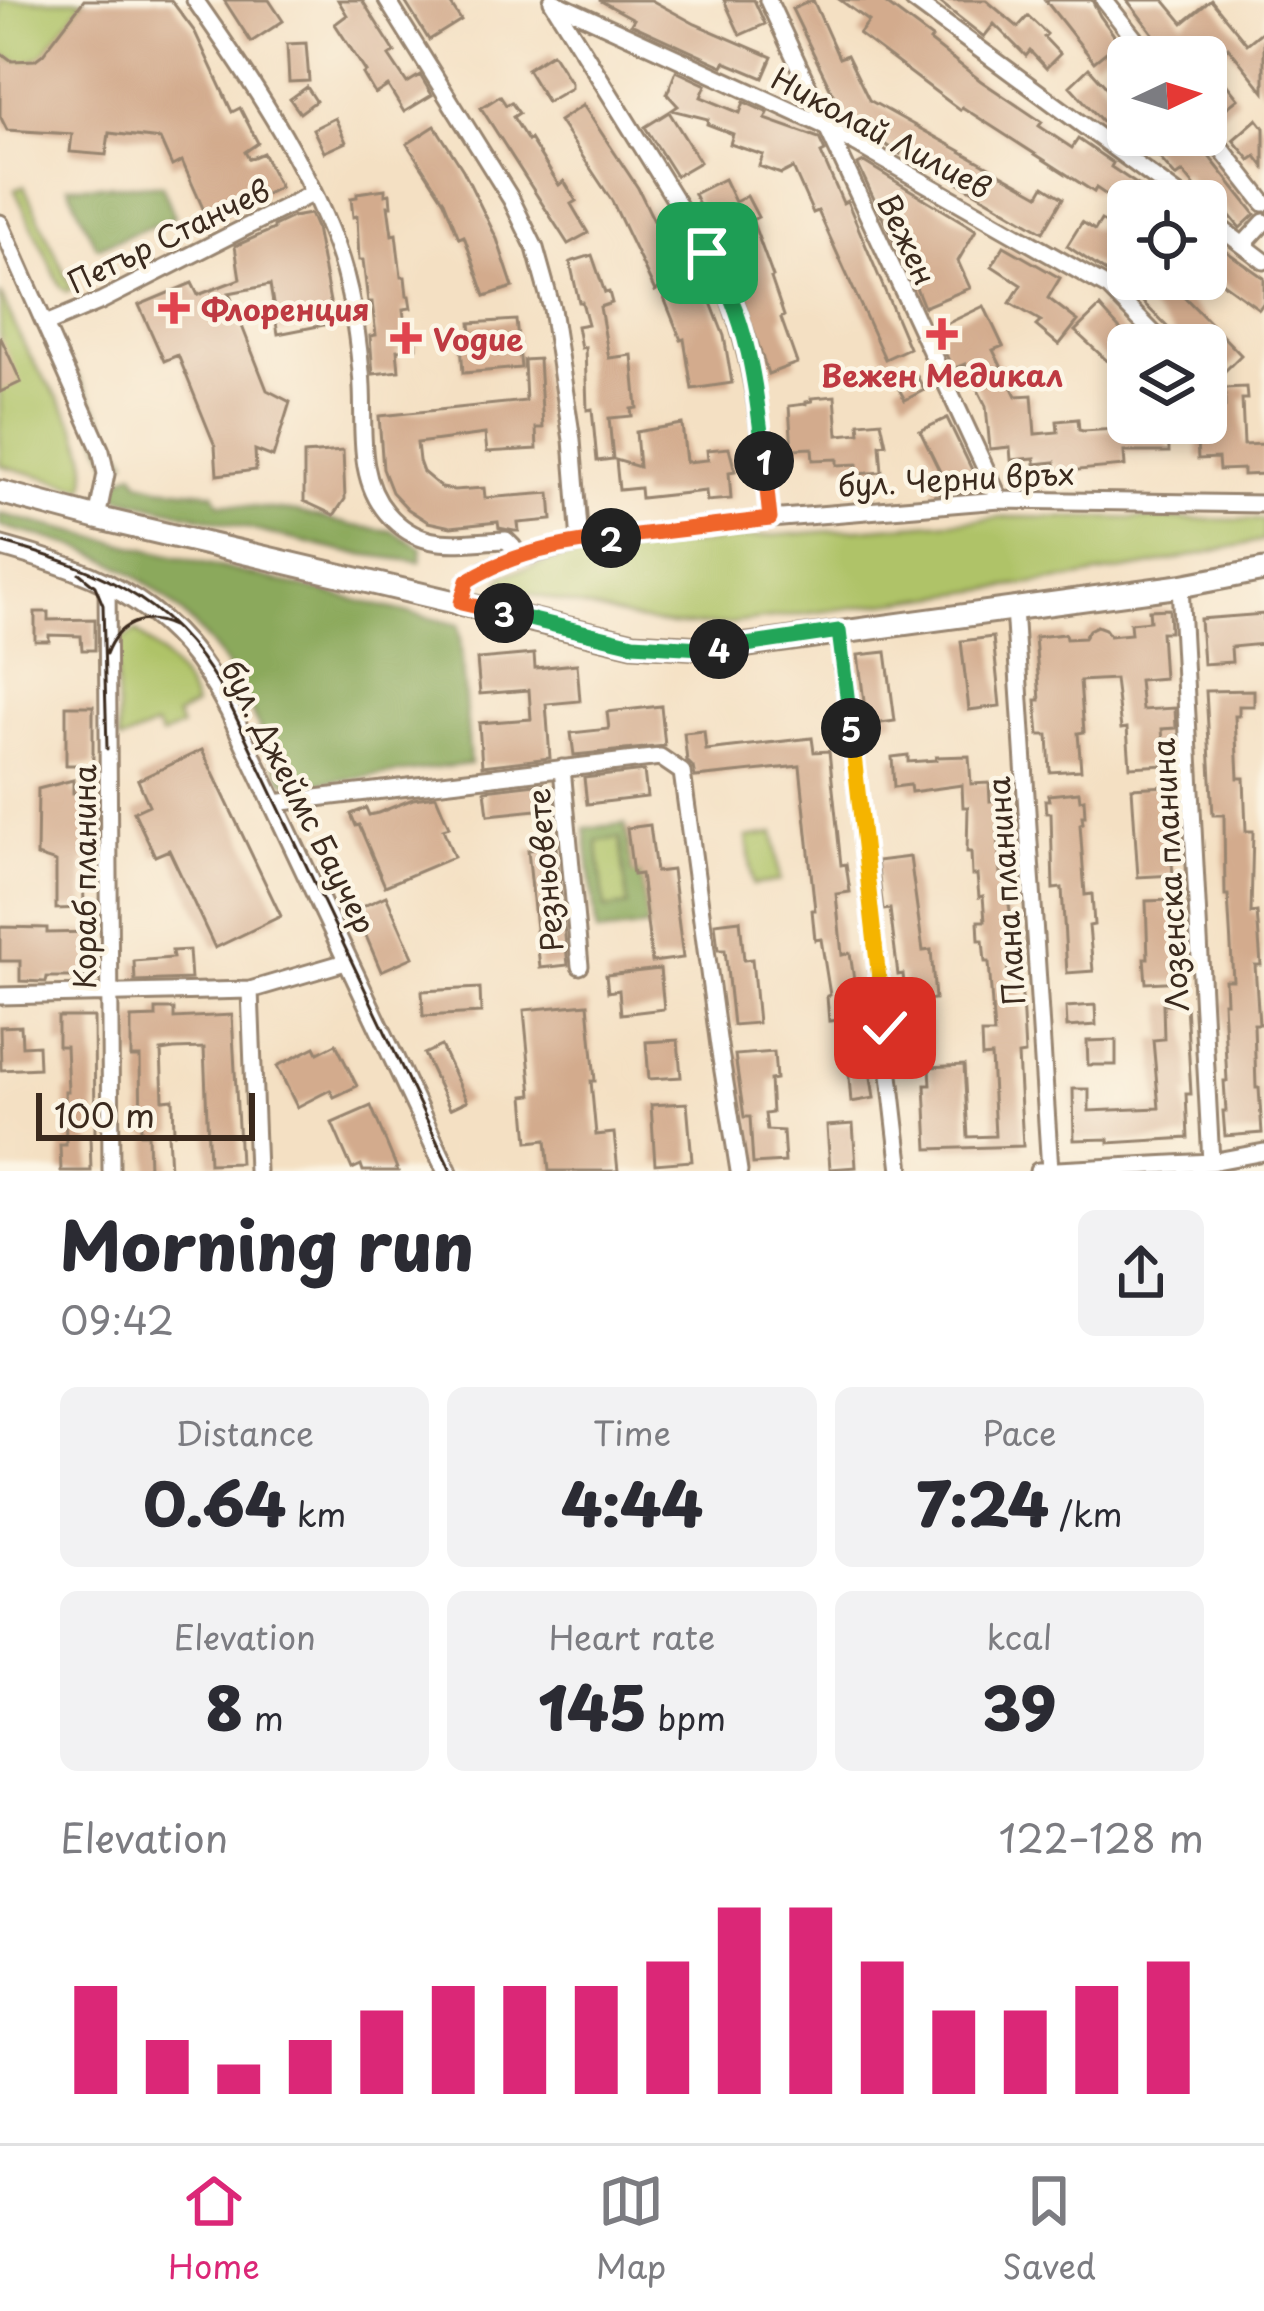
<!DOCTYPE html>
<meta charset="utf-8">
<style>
:root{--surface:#fff;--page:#f2f2f3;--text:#2b2b33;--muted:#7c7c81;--line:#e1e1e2;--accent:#db2777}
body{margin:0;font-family:"Playpen Sans",sans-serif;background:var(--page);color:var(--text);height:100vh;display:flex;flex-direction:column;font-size:45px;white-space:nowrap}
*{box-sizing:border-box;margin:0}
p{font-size:39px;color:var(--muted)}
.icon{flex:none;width:66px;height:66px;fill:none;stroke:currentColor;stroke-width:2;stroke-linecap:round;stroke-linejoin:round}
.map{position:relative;height:1171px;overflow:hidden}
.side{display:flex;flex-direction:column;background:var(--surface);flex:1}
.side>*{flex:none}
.needle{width:78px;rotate:86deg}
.fabs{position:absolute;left:1107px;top:36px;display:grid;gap:24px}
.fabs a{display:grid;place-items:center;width:120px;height:120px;border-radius:18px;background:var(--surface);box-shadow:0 6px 18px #0003;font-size:60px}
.scale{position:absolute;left:36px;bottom:30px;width:219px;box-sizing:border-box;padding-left:12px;border:6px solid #3b2a1e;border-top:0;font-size:33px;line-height:42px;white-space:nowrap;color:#3b2a1e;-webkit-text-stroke:9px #fcf5e5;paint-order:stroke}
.pin{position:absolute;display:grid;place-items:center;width:102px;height:102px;color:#fff;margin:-51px;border-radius:24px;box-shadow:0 6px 18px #0006}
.km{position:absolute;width:60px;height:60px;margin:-30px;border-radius:50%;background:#222;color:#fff;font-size:33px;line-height:60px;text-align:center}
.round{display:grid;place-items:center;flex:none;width:126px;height:126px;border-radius:18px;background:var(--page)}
.overview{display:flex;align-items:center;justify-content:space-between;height:204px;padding:0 60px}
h1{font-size:66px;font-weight:800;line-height:90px}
.stats{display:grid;grid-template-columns:repeat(3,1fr);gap:18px;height:204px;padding:12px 60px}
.stats div{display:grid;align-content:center;border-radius:18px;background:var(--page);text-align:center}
.stats b{font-size:60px;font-weight:800}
.stats small{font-size:33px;font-weight:400}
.stats p{font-size:33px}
.chart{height:336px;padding:24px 60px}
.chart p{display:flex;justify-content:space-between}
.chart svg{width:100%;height:216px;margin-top:12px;stroke:var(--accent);stroke-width:6}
.menu{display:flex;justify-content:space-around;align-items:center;height:168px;border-top:3px solid var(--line);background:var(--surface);font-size:33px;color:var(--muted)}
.menu a{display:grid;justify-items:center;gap:6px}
.menu .current{color:var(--accent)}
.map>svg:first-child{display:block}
.green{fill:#afc367;stroke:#757642;stroke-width:3}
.forest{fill:#8ba95c;stroke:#636a3d;stroke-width:3;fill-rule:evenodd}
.building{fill:#d3ab8d}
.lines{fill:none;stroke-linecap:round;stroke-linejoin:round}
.minor-casing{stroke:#988570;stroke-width:21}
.tertiary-casing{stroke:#988570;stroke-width:24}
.secondary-casing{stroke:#988570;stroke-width:27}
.minor{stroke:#fff;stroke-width:15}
.tertiary{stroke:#fff;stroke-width:18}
.secondary{stroke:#fff;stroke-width:21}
.tram{stroke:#3b2a1e;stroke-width:3}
.split-1-casing{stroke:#fff;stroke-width:24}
.split-2-casing{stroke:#fff;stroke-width:24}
.split-3-casing{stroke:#fff;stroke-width:24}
.split-4-casing{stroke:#fff;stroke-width:24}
.split-5-casing{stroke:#fff;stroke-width:24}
.split-6-casing{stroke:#fff;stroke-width:24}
.split-7-casing{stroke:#fff;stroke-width:24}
.split-1{stroke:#22a559;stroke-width:15}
.split-2{stroke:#f0652b;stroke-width:15}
.split-3{stroke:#f0652b;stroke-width:15}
.split-4{stroke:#22a559;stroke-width:15}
.split-5{stroke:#22a559;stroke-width:15}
.split-6{stroke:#f5b400;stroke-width:15}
.split-7{stroke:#f5b400;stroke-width:15}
.health-dot{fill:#e0444e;stroke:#fcf5e5;stroke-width:4.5}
.labels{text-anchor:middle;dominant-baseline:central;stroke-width:9;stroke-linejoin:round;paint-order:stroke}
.street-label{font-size:30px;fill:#3b2a1e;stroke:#fcf5e5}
.health-label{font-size:30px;font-weight:bold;fill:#be3a42;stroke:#fcf5e5;text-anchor:start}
</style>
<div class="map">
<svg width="1264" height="1171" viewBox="0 0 1264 1171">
<rect width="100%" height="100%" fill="#fcf5e5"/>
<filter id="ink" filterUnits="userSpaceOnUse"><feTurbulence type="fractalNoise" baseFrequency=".00833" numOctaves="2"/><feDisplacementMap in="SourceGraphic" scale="24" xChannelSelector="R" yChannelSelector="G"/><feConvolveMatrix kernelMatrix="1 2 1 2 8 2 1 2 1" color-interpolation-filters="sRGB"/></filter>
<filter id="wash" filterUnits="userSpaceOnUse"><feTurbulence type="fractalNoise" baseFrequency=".004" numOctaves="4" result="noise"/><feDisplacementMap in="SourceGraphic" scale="48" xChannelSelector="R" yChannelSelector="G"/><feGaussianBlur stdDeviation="2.7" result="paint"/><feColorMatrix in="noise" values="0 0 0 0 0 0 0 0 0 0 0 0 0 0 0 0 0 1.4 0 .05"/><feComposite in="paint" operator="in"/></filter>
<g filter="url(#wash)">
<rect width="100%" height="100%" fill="#f4e0c3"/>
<path class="green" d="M0 0H84L43 54C27 66 15 63 0 52Z
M24 186 72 289 67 292 61 287 15 190Z
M0 293C12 318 22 346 38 369 62 405 95 443 85 488L0 465Z
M1013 517 1264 520V540L1147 566 1069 579 719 625H672L638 620 505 588 500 582 504 575 553 560 581 556 756 537Z
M136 631C160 652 185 675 195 706L176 716 181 727 161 736 156 726 122 741 119 740 115 644Z
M774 833 780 881 753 885 747 837Z
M621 838 628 907 604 910 597 840Z"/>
<path class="forest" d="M162 185 175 217 99 247 95 245 68 186Z
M69 361 127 460 111 470 68 362Z
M134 472 140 482 159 487 214 493 219 503 297 512 354 526 392 531 422 548 420 562 345 552 121 498 116 495V481Z
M0 514 459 625 470 764 294 786 283 781C265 742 249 700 225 664 194 617 142 573 90 552 61 540 30 534 0 526Z
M625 824 633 874H641L648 927 597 933 585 828ZM620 838 628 906 605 909 597 841Z"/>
<g id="blocks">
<path class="building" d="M84 0H171L195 32 232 112 240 108 258 143 245 152 249 159 263 153 280 187 214 220 206 215 182 161 172 166 160 139 109 133 106 155 70 152 72 134 7 130 0 116V52L12 61 35 60 43 54Z
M224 0H269L283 21 251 42Z
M338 0H362L395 52 389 56 407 83 420 75 432 95 404 112 388 86 375 94 363 74 366 72 335 24 347 15Z
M404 0H448L461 20 429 40Z
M599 0H651L695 24 772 57 763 78 725 62 723 66 631 24 634 19Z
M724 0H754L765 24 740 35Z
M813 0 839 58 847 55 869 100 1039 195 1044 186 1063 198 1043 232 902 149 900 154 845 119 792 9Z
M840 0H881L932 38 930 41 981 81 1042 122 1039 126 1072 148 1078 139 1113 163 1111 167 1162 201H1128V218L1111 206 1114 200 1096 188 1094 192 962 107 960 110 859 34 869 21Z
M937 0H986L1018 27 1028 16 1047 34 1044 37 1060 54 1046 68 1030 51 1026 56 994 24 984 37Z
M1045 0H1092L1100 16 1119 42 1094 62Z
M1127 0H1164L1183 23 1211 0 1247 44 1264 30V92L1228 47 1209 62 1238 99 1216 116 1206 103V57H1171Z
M306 43 309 81 289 82 287 44Z
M552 53 571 83V88L547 102 527 69Z
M1089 68 1115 97 1128 85V115L1110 130 1070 86Z
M676 71 706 85 701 97 740 113 744 102 768 113 765 119 819 138 825 151 821 153 843 203 847 201 909 348 885 359 818 211 813 213 793 168 781 174 759 166 763 155 730 144 733 134 707 124 708 119 672 110 678 106 667 94Z
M307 87 316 101 300 113 290 99Z
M500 96 506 105 511 102 519 113 513 117 528 141 530 139 559 185 564 181 576 201 571 204 588 233 568 244 481 108Z
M583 105 638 188 654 221 657 220 693 296 706 290 724 336 732 383 692 389 684 339 681 340 660 288 655 291 612 201 559 121Z
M669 112 700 162 676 176 645 127Z
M335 118 346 142 324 152 313 129Z
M1257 119 1264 128V167L1256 156 1250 160 1233 140Z
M435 126 463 170 497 239 513 287 485 296 464 236 459 238 444 201 407 144Z
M1140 135H1192L1255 214 1240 228 1213 195 1206 200 1183 172 1176 177Z
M864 162 976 230 958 261 970 288 924 307 898 243 895 244 858 165Z
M724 179 735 202 747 196 758 217 752 220 773 277 771 278 784 316 781 318 797 363 768 374 740 289 745 287 731 248 740 245 724 213 707 221 694 194Z
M385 189V195L390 194 391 206H388L392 235 396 234 401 277H405L407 296H409L411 308 403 309 406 333 415 332 416 348 397 350 399 371 373 374 370 336 376 335 372 302H368L363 260H359L357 216 353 217 351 198 357 197V193Z
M310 214 316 228 334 323 278 334 270 285 229 293 267 390 290 402 273 457 255 450 256 470 217 475 215 446 178 355 164 361 139 305 192 283 198 295 240 279 235 246 274 229V226L293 217Z
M1101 220 1120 232 1113 242 1126 251 1106 272 1067 246 1082 222 1095 230Z
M1206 237 1264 278V302L1259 309 1206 271Z
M1004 246 1060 278 1048 298 1078 321 1059 345 1036 326 1041 321 1010 303 1021 285 992 266Z
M592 255 605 293 609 292 612 303 600 307 609 358 632 355 637 408 631 409 632 416 609 418 613 459 597 461 592 409 587 410 585 347 581 348 577 326 588 324 582 302H579L570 262Z
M1131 279H1167L1241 355 1218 378 1206 366V345H1185L1126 285Z
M984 306 1003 346 993 350 1016 396 1032 395 1035 434 1058 432 1057 421 1078 419 1079 430 1083 431 1168 426 1169 452H1124L1125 466 1056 472 1055 462 1035 464V458L1011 460 1010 447 990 449 986 406 965 364 953 369 934 330Z
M1100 307 1128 338V380L1075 331Z
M516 320 521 368 463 373 461 343 472 342 470 323Z
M0 336 21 382 0 392Z
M539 359 543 428H536L537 449 487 452 485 434 417 443 419 461 423 472 442 488 454 490 484 488 485 498 550 493 552 520 518 523 519 531H514L499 528 498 522 451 527 428 522 408 509 392 492 383 469 379 416 526 401 524 360Z
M916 374 924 390 905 400 896 384Z
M1246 387 1247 399H1242L1244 445 1264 444V474L1243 475V469L1219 470 1218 458 1198 459 1196 423H1206V415L1225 407V388Z
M835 396 838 435 860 433 859 423 881 421 886 444 880 445 882 472 857 474V464L837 465V459L813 460 812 448 792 449 789 406 806 404V402L812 401 811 398Z
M947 418 976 478 978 490 935 493 934 483 943 478 920 431Z
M682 424 686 462 708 460 707 450 729 448 735 471 729 472 731 499 707 501 706 491 641 498 640 488 619 490 616 460 639 467 636 432Z
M343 451 345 499 334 515 304 501V454Z
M1169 609 1170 632H1161L1164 678 1139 680 1142 710 1175 708 1176 728 1162 729 1165 765 1130 767 1127 728 1121 729 1115 679 1080 681 1084 732 1078 733 1081 770 1050 772 1048 735H1039L1036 700H1040L1035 637 1065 634 1066 639 1084 638 1089 630 1097 626 1105 629 1110 636 1131 634 1130 623 1150 621 1149 610Z
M35 612H48V620L95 619V650H82L81 636 49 635V641H35Z
M1264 614V644L1231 647 1232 662 1203 664 1200 619Z
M993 637 1000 706 969 710 961 641Z
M886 652 895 721 867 725 858 655Z
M534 654 535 668 577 664 580 701 546 704 550 758 482 766 479 723 531 719 529 690 480 694 477 659Z
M1254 690V706H1239V716H1235L1238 778H1244L1246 831H1253L1251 913 1257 912 1261 965H1255L1259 1024H1254L1256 1088H1259L1262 1133 1225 1136 1223 1111H1226L1224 1081H1227L1223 1002H1226L1225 980H1233L1228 895H1225L1224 815H1213L1206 691Z
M66 706H93V765H66Z
M661 706 665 746 574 755 571 733 609 729 607 712Z
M704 731 706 750 812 738 814 752 829 751 841 865 846 864 850 892 836 894 842 955 850 953 856 993H861L862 1007 849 1008 850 1019 829 1021 827 996 830 995 821 939 815 940 812 910H815L800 766 695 777 693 767 687 761 684 733Z
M202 750 281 916 215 948 169 850 155 856 134 812 149 805 138 780Z
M908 755V762L936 760V757L969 756 971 784 989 783 990 801 997 800 1000 873H1004L1010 911 1009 917H1006L1008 980 1021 979 1025 1054 1018 1055 1023 1146 928 1149 925 1085H931L930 1067 964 1065 968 1137 995 1136 991 1056 982 1057 981 1034H994L989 962H985L983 940H979L978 921H985L983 896 979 897 977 875H972L971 852H967L968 807H963L962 785 911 792 910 785 894 787 892 757Z
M644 771 647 797 587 804 584 778Z
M73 780V793H96L97 861H83L84 908 56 909V862L37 856 38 789Z
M544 783 547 809 488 815 485 790Z
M1166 786 1173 875 1138 877 1132 788Z
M1079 792 1080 800 1084 799 1085 816H1082L1083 823 1080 824 1085 895 1092 894 1094 925 1089 926 1093 971 1067 973 1062 888 1053 889 1051 813H1046L1045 800H1049L1048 795Z
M436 796 449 827 443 829 454 857 385 886 359 825 356 826 351 814 366 808 369 815 378 813 413 799Z
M650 825 656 872 672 870 683 958 652 962 641 874 633 875 627 828Z
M556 847 568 965 540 968 528 850Z
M910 857 923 951 931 950 935 999 906 1002 903 974 898 975 890 909 883 910 877 861Z
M386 896 413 957 381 971 355 910Z
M1174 900 1176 957H1181L1183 981 1146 983 1144 958H1148L1146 901Z
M740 920 744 960 752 959 758 1023 733 1025 725 950H718L715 923Z
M0 927 47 928V933L91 932V977H47L46 982 20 981V961H0Z
M189 950 191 979 135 981 134 961 173 958 172 951Z
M660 969 664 1009 621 1014 619 990 608 992 606 975Z
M480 988 481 1013 423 1016 422 991Z
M588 1004 595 1081H591L596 1135 614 1133 618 1171H549L546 1140 528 1142 524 1096 532 1095 524 1010Z
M1163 1004H1186L1191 1094H1186L1188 1138 1109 1143V1139L1074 1140 1073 1089H1089V1111L1159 1108 1153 1040 1164 1039Z
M1095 1005 1096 1025 1067 1027 1066 1007Z
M156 1009H174V1018L232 1015 240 1163 209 1164 204 1048 174 1049 161 1051 163 1100 173 1099 174 1133H168L170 1171H149L148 1134H141L140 1057H131V1018L156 1017Z
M58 1017H94L95 1135H90L91 1171H61L60 1145H66L65 1091H68L66 1046H58Z
M929 1022 932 1054 908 1056 905 1024Z
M21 1026 22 1046 38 1045 39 1068 1 1070 0 1027Z
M864 1027 874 1098 851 1102 845 1028Z
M678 1040 681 1077 649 1079 646 1042Z
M1116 1040V1065H1088L1087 1041Z
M336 1044 357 1086 334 1097 330 1090 297 1107 277 1066 315 1047 318 1053Z
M441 1046 467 1101 450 1109 424 1054Z
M774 1052 776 1079 770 1080 772 1113 765 1114 767 1130 783 1131 785 1162 753 1164 750 1117H744L735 1055Z
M687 1103 692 1161 655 1164 651 1105Z
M371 1106 398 1171H363L361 1165 352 1169 332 1123Z
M853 1124 856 1167 830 1169 827 1126Z"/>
</g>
</g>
<g filter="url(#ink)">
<use href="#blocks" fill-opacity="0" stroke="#988570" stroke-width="3"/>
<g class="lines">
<g class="minor-casing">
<path id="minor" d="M195 0C249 77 304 158 336 246 351 286 357 330 361 372 366 418 354 475 387 513 422 554 460 541 506 540L513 547V555L509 560
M387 0 511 199 535 248 552 309 572 440 580 542
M768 0 1000 500
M913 0 1186 201
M1104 0 1149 57
M552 1 825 126 1109 288 1165 345
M552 1 718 269C754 352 761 430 770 519
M1206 129 1264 203
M1206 217 1264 261
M0 223 101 451 106 474 97 518
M1243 245 1264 222
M1109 288 1128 264
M46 324 101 301 313 193
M107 582 111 1171
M1180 586 1211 1162
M461 603 467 581 485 570 509 560 580 542 770 519 1000 500 1264 504
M1014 608 1050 1170
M839 631 901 1171
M562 768 580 966
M274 803 660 757 682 772 719 1046 739 1171
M250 990 257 1171
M0 996 250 990 349 961
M1038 1171 1211 1162 1264 1152"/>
</g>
<g class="tertiary-casing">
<path id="tertiary" d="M0 546C109 576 176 606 230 711L447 1171"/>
</g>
<g class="secondary-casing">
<path id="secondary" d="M0 492 97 518 633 644 719 649 1180 586 1264 570"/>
</g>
<use href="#minor" class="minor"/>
<use href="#tertiary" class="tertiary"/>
<use href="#secondary" class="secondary"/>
<path class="tram" d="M0 542C111 572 179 603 233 711L451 1171
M79 573 95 586 103 605 107 749
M106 654C117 624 143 612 172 626"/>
</g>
</g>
<g class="lines" filter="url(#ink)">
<g class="split-1-casing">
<path id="split-1" d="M707 253C748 313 757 390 764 461"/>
</g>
<g class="split-2-casing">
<path id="split-2" d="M611 538 770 519 764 461"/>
</g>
<g class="split-3-casing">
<path id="split-3" d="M504 613 461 603 467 581C509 554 562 544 611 538"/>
</g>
<g class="split-4-casing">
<path id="split-4" d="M504 613 633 644 719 649"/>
</g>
<g class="split-5-casing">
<path id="split-5" d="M719 649 839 631 851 728"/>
</g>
<g class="split-6-casing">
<path id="split-6" d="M851 728 875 945"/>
</g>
<g class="split-7-casing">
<path id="split-7" d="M875 945 885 1028"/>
</g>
<use href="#split-1" class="split-1"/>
<use href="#split-2" class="split-2"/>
<use href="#split-3" class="split-3"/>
<use href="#split-4" class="split-4"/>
<use href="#split-5" class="split-5"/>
<use href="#split-6" class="split-6"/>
<use href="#split-7" class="split-7"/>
</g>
<g class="health-dot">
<path d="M168 290h12v12h12v12h-12v12h-12v-12h-12v-12h12z"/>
<path d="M936 316h12v12h12v12h-12v12h-12v-12h-12v-12h12z"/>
<path d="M400 320h12v12h12v12h-12v12h-12v-12h-12v-12h12z"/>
</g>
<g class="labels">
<g class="street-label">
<text transform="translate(882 132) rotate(28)">Николай Лилиев</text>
<text transform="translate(168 235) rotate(-26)">Петър Станчев</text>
<text transform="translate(908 239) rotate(65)">Вежен</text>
<text transform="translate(956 478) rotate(-3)">бул. Черни връх</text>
<text transform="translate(300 796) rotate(63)">бул. Джеймс Баучер</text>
<text transform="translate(544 870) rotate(-95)">Резньовете</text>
<text transform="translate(1169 875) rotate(-93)">Лозенска планина</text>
<text transform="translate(83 877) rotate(-90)">Кораб планина</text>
<text transform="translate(1005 891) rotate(-94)">Плана планина</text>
</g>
<g class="health-label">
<text x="201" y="308">Флоренция</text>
<text x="433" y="338">Vogue</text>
<text x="942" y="374" text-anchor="middle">Вежен Медикал</text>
</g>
</g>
</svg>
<div class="fabs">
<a><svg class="needle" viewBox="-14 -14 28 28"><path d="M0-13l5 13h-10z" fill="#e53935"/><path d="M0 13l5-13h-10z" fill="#7c7c81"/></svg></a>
<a><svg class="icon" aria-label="locate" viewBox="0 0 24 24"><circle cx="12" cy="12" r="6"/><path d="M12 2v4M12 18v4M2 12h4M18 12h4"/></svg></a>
<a><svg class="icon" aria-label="layers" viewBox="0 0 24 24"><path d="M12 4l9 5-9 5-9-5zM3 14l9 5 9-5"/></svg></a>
</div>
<div class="scale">100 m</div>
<div class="pin" style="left:707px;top:253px;background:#1e9e55"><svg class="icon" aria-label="arrive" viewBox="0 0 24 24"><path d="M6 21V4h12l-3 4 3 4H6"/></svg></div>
<div class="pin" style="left:885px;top:1028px;background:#d93025"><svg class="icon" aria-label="check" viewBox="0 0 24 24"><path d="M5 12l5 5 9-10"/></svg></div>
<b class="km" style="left:764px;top:461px">1</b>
<b class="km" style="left:611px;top:538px">2</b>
<b class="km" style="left:504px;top:613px">3</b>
<b class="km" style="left:719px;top:649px">4</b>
<b class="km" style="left:851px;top:728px">5</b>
</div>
<section class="side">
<div class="overview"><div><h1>Morning run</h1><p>09:42</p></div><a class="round"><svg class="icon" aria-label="share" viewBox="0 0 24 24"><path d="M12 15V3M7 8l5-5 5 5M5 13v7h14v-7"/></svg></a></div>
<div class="stats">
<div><p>Distance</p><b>0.64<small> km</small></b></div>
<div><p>Time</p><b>4:44</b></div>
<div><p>Pace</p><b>7:24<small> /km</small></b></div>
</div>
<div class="stats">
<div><p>Elevation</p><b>8<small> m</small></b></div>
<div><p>Heart rate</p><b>145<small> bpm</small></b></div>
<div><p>kcal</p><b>39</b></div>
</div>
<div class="chart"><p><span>Elevation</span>122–128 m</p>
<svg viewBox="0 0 160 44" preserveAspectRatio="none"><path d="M5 44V22M15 44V33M25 44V38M35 44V33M45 44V27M55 44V22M65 44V22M75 44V22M85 44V17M95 44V6M105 44V6M115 44V17M125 44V27M135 44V27M145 44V22M155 44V17"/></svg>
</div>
</section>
<nav class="menu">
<a class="current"><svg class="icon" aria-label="home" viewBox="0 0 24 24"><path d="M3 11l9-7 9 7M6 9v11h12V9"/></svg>Home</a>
<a><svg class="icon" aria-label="map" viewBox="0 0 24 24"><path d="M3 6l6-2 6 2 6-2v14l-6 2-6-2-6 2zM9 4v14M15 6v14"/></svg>Map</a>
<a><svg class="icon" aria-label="saved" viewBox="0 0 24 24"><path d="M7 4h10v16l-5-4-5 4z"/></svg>Saved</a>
</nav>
